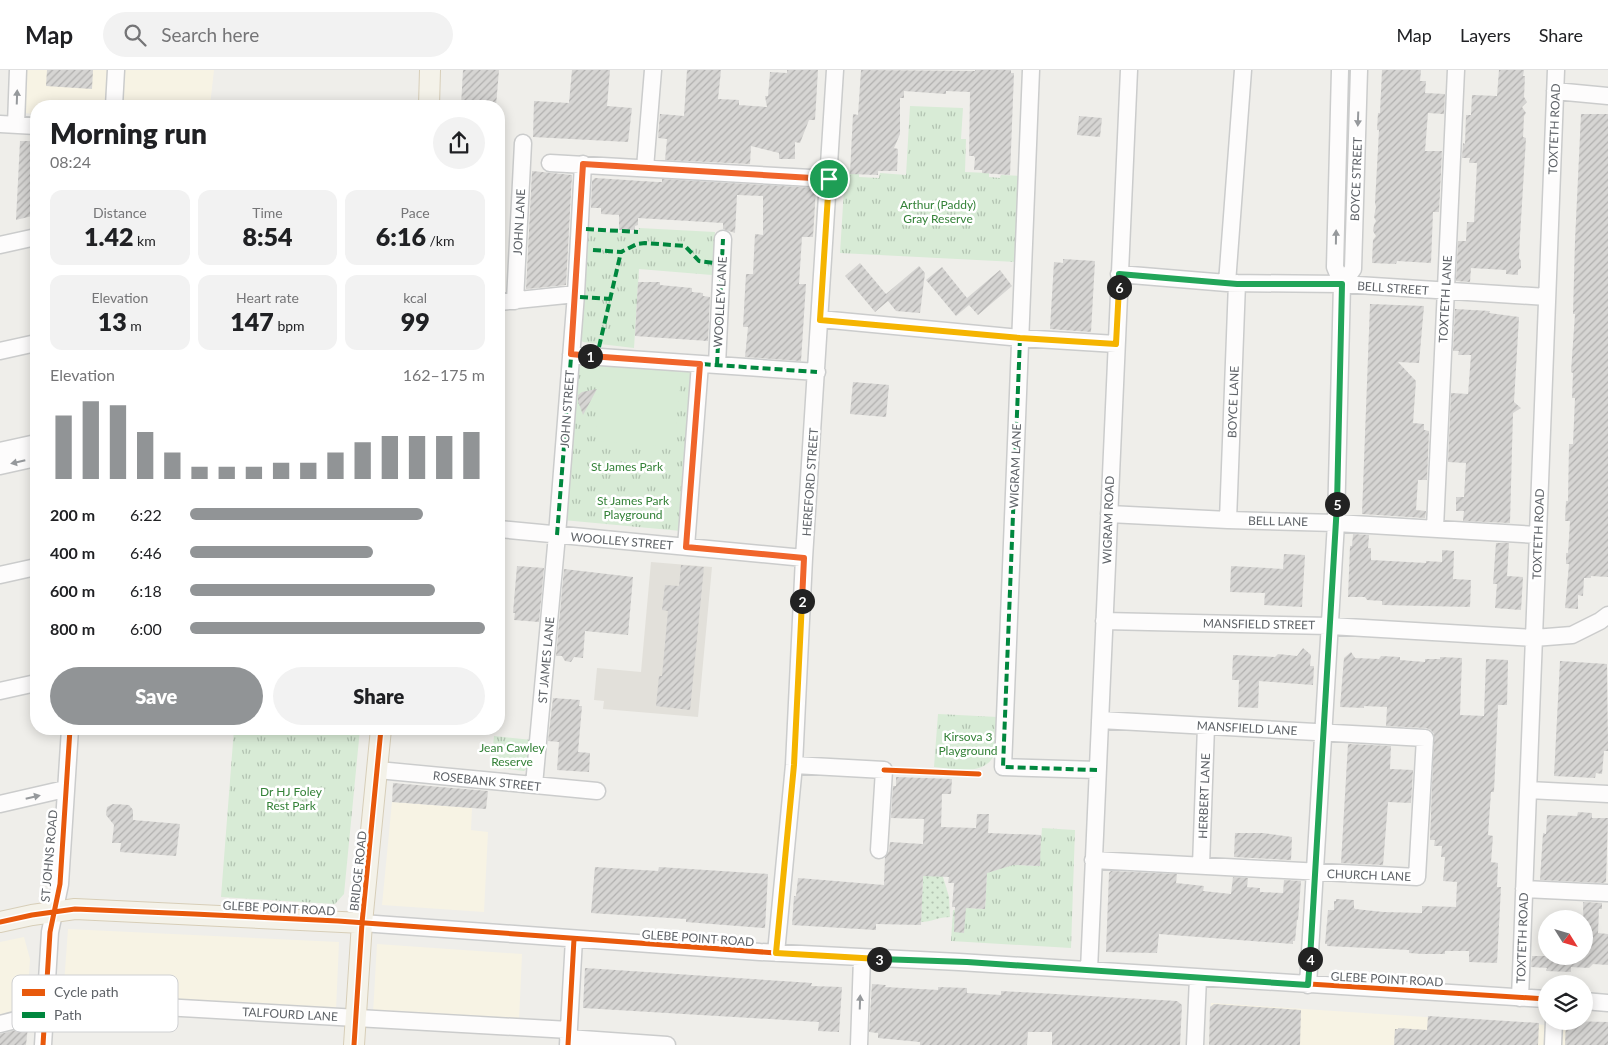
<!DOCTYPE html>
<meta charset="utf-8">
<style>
:root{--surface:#fff;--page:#f2f2f2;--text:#202124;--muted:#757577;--line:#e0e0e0;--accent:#919496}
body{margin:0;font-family:Lato,sans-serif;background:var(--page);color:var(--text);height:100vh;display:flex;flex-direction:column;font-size:19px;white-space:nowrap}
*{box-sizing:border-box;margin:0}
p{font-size:16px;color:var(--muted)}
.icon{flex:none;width:28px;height:28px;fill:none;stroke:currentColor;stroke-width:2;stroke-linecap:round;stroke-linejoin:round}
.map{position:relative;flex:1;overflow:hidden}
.sheet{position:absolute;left:30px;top:30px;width:475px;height:635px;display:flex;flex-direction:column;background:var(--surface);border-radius:20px;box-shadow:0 2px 12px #0003}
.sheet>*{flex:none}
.needle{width:32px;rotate:127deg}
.buttons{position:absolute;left:1538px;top:840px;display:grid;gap:10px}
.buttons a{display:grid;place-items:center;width:55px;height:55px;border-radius:50%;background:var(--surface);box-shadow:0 2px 12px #0003;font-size:25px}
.pin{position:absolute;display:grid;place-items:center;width:42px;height:42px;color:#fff;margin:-21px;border:2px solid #fff;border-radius:50%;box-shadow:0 1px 5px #0007}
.km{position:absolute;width:25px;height:25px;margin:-12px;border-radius:50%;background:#222;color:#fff;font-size:14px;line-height:25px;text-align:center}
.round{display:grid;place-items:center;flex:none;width:52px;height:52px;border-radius:26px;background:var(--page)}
.headline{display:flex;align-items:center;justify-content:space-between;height:85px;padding:0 20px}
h1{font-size:28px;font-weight:800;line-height:38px}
.figures{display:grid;grid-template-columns:repeat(3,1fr);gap:8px;height:85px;padding:5px 20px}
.figures div{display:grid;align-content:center;border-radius:12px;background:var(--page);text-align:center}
.figures b{font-size:25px;font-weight:800}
.figures small{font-size:14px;font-weight:400}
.figures p{font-size:14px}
.chart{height:140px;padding:10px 20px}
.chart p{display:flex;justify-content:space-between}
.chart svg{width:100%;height:90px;margin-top:5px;stroke:var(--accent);stroke-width:6}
.action{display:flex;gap:10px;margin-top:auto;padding:10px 20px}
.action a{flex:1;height:58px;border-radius:30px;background:var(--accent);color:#fff;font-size:20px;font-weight:800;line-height:58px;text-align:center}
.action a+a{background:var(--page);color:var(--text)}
ul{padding:0 20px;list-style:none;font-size:16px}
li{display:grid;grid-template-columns:80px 60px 1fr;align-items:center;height:38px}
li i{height:12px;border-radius:6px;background:var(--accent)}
header{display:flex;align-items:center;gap:30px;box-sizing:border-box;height:70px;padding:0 25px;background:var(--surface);border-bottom:1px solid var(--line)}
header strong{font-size:24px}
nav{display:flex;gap:28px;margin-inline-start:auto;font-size:18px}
.search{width:350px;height:45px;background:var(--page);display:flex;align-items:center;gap:12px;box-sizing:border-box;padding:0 18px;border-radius:28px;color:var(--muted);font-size:19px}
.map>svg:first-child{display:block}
.commercial{fill:#f7f3e4}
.education{fill:#e2e0da}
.grass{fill:url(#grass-tufts)}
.garden{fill:url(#garden-dots)}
.pitch{fill:#d8ebd6}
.building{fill:url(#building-hatch)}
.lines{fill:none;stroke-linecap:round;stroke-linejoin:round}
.minor-casing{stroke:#cbcccc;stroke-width:19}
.major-casing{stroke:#d7ceb8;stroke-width:22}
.minor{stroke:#fdfcfc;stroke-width:16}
.major{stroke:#f4f2e9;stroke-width:20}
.quiet{stroke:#00873e;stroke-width:4;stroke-dasharray:8 4;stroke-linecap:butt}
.cycleway-casing{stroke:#fff;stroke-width:8}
.cycleway{stroke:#e8590c;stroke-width:5}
.oneway{fill:#96999c}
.split-1-casing{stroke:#fff;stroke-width:10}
.split-2-casing{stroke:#fff;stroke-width:10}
.split-3-casing{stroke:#fff;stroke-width:10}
.split-4-casing{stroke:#fff;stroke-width:10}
.split-5-casing{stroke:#fff;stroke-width:10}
.split-6-casing{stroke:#fff;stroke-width:10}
.split-7-casing{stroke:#fff;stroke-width:10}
.split-1{stroke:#f0652b;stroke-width:6}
.split-2{stroke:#f0652b;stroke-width:6}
.split-3{stroke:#f5b400;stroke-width:6}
.split-4{stroke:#22a559;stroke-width:6}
.split-5{stroke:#22a559;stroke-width:6}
.split-6{stroke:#22a559;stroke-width:6}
.split-7{stroke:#f5b400;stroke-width:6}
.labels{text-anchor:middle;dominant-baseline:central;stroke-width:5;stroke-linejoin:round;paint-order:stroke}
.street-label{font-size:12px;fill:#5f6368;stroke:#fff}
.park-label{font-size:12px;fill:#348238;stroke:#fff}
.key{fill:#fff;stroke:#cfd0d2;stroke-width:1}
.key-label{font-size:14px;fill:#5f6368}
</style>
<header>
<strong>Map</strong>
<div class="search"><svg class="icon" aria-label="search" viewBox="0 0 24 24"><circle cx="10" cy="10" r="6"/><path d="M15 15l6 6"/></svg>Search here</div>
<nav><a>Map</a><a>Layers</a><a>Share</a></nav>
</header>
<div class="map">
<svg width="1608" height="975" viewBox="0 0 1608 975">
<defs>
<pattern id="grass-tufts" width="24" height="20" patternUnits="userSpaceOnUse" patternTransform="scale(1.25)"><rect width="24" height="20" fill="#d8ebd6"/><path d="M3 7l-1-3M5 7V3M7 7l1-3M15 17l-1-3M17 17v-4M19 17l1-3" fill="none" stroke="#b2c2b1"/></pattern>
<pattern id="garden-dots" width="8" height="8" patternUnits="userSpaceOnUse" patternTransform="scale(1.25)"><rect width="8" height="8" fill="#d8ebd6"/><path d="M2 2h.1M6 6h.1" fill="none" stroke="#b2c2b1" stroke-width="1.8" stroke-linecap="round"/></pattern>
<pattern id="building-hatch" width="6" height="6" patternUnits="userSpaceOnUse" patternTransform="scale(1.25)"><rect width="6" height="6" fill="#d6d5d3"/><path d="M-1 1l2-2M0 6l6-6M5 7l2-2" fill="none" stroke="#b1b0af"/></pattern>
</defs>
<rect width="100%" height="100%" fill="#efeeea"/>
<path class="commercial" d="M24 0H214L210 36H36V44L22 43Z
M392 732 472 738 471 760 488 762 484 842 382 835Z
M68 859 339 872 336 940 63 928Z
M24 867 30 889 27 938 10 946 0 948V872Z
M377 874 522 884 519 951 373 943Z
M1211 933 1608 959V975H1209Z"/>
<path class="education" d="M651 492 712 497 698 647 603 639 604 631 594 630 597 598 641 602Z"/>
<path class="grass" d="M910 36 963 38 961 69H966L965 102 989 103V107L1000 108 1001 105 1021 106 1016 192 840 183 845 103 859 104V107L879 108 880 103 906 105Z
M639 158 715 162 712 205 639 199 634 278 583 272 580 269 587 161 638 164Z
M586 293 693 300 681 461 563 450 577 300 581 295Z
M938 644 998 647C997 657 999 675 995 683 986 707 954 699 934 697Z
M234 659H360L344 824 335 834 221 827Z
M494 666 532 670 530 695 524 701 491 697Z
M1042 758 1075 760 1071 878 951 871 953 840 965 841 966 838 985 839 987 803 1018 793V795L1039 796Z"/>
<path class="garden" d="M944 788 943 807 949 827 950 847C939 847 931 852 921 852L923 806Z"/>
<path class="pitch" d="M601 291 681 299 674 377 596 371Z"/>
<path class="building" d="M47 0H93L92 19 46 16Z
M463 0H499L496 36H461Z
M572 0H610L607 36 632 38 628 72 533 67 534 31 569 33Z
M687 0H721L718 29 739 30V35L767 37 765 26H768L770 2 787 3V0H818L815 50H809L800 73 795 72V89H779V83L751 76 750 94 665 90 667 69 658 68 660 44 684 46Z
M861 0 975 1V0H1011V3H1014L1010 105 982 103V100H974L975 88 974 86H969L970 22 946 21V24L904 21V28H900V64L894 78 898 79 897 101H878V105L850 104 853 44 858 45Z
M1382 0H1421L1420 11H1426L1425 23 1445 24 1444 44 1428 43 1425 81H1442L1439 142H1433L1431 193 1397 191 1396 194 1372 193 1373 170 1376 166 1373 161 1374 155 1376 151 1374 147 1376 137 1375 133 1379 60H1377L1378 43H1380Z
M1499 0H1524L1523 6H1525L1524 27 1527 32 1522 37 1526 43 1524 46 1523 67 1526 68 1520 166 1519 188 1521 191V198L1518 200V205L1506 204V200L1471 198 1470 212 1456 211 1458 171H1466L1467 152H1474L1477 93H1469L1470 88H1462L1463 73 1465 74 1466 45H1471L1472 25 1497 26Z
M1581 44H1608V507L1591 506V508H1584L1583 526 1578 525V539L1565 538 1569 494H1566V483H1568L1570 451H1565L1566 431H1568L1569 374H1573L1575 328H1572L1573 303 1571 302 1575 244H1573L1575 171Z
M1079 46 1102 48 1100 67 1077 65Z
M20 71H36V145L16 150Z
M532 101 572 105 566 215 526 219Z
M595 108 657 112H662V109L816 118 813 167H802L799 214H806L801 291 745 287 748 257H743L746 204H753L755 164 763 165V126L737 125 735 163 723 159V153L638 148V155L635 156V160H619V145L601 144V138H591L592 111Z
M1063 189 1095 191 1091 262 1050 259 1054 192 1063 193Z
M860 193 886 224 919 196 925 203 920 243 896 241 888 231 875 242 845 206Z
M942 197 967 228 1000 200 1012 216 978 245 969 235 956 246 926 210Z
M638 212H660V215L692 218V222L703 223V226L710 227 708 271 635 266Z
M1370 234 1424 236 1419 293 1398 292 1416 311 1413 353 1424 354V360L1429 361 1427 410H1418L1416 440 1426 441 1425 448 1362 444Z
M1455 239 1490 241 1489 243 1519 247 1514 332 1521 338 1513 343 1510 453 1463 451 1464 441H1456V427H1464L1466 393 1448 392 1451 323 1468 324 1471 285H1458L1459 281H1453Z
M853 312 889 315 886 347 850 344Z
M597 319 583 345 578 331V325L582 322Z
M1353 464 1369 465 1368 478H1371V490L1426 493V491L1442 492V480L1454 481 1453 509 1471 510 1470 537 1382 535V531L1367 530 1365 527H1348L1350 476H1352Z
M1496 473H1509L1507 506 1523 507 1521 540 1495 538 1497 514H1493Z
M1284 484 1305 485 1302 537 1264 535 1265 523 1230 522 1231 496 1283 499Z
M681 495 704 497 690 640 656 636 659 606H662L668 541 662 540 665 515 679 516Z
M517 496 544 498 539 552 514 550 515 543H513Z
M564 499 633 507 628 565 585 561 583 588 574 587 571 592 565 591 562 586H556Z
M1303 578 1311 585 1310 596H1314L1313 615 1259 611 1258 638 1238 637 1239 610H1232L1233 585 1275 587 1278 584 1297 586Z
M1351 582 1355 588 1379 589 1381 586 1400 587V590L1425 592V589H1440V587L1462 588 1460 645 1484 646 1486 589 1508 590 1507 635H1498L1494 722H1491L1488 765 1493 766 1491 792 1498 793 1497 817H1501L1497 893 1469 892V881H1445V884H1423L1409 883V880L1327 876V874H1325L1328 840H1334V831H1336V829L1354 830V838L1355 839 1383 842 1422 843V836L1456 837 1457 812 1443 811 1445 787H1441L1442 776H1434L1435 770H1430L1434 664 1431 660 1426 658 1386 656 1387 637 1364 636V638L1340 637 1344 588Z
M1560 591 1607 594 1608 681H1604L1602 704 1596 703 1595 708 1554 706Z
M553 628 580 630 579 636H582L578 682 590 683 589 702 557 700 559 672 548 671Z
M1348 674 1391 676 1390 699 1413 700 1411 733 1388 732 1383 795 1341 793Z
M896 707 952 709 951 724H942L941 757 976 758 977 744H989L988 763 1041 765 1040 796 1013 795 987 803 985 839 966 838 964 863 954 862 955 837H952L954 813H948L949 807 923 806 921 855 876 854V860L792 855 794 826H796L798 808 884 815 885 787 889 781 890 772 923 774 924 749 891 748 893 716H896Z
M393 713 488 721 486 739 392 732Z
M113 734 129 735 133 740V750L180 754 176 786 120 782 121 773H112L114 755 106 745 107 737Z
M1578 742 1592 743V748H1608L1606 812 1603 813 1540 810 1543 763 1546 764 1547 745 1577 746Z
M1235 763H1263L1292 767 1291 790 1234 787Z
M595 797 658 801 659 797 768 804 765 858 686 852V849L591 843Z
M1111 801 1177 804 1176 813 1204 816 1203 821 1231 824 1233 807 1248 808 1247 817 1260 818V822L1283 823 1284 810 1301 811 1298 850H1297L1295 871H1293V874L1159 864 1157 883 1106 882 1109 803Z
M1583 832 1602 833V839H1599L1598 863 1608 864V895L1593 894 1589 898 1571 897V902L1546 901 1547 898 1531 897 1532 886H1584Z
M585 898 797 912 812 913 811 916 842 917 839 962 818 961 819 952 583 938Z
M872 914 886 915 885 917 938 920V917L967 918V923L1001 925V921L1177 931 1182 935 1180 975H1052V962H1028L1027 975H920V972L878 968V963L869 962Z
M1214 934 1301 940 1300 975H1209L1210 937Z
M1428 946 1539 953 1538 975H1394L1395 959H1398V958L1427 960Z
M1566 951 1608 952V975H1565Z
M28 957 26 975H0V964Z"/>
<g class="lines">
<g class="minor-casing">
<path id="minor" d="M1031 0 1003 697 1097 700
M1555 21 1608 26
M114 36 116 0
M0 54 36 56
M16 55 18 0
M550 93 829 109
M645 98 653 0
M0 175 36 167
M1119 204 1227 213 1342 214 1547 227
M1227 213 1243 0
M1342 214 1353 199 1359 0
M515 231 523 73
M499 232 576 224
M820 249 1020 268 1116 274
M0 281 36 273
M571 285 817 302
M717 295 723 169
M0 381 36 373
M0 396 36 388
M1109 444 1228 450 1336 453 1538 465
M1228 450 1237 213
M1435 458 1456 0
M499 459 804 488
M686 477 700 294
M0 505 36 497
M1104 551 1330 556 1534 568 1572 565 1600 551 1608 545
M0 621 36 613
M794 695 884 700 879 780
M378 700 597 721
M534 715 557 465 576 224 583 94
M1528 720 1608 724
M0 734 65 719
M1093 790 1417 807 1425 668 1100 650
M1201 796 1206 656
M1524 819 1608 823
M362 853 760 882 959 892 1546 929
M776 883 794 695 804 488 835 0
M1089 900 1129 0
M1308 915 1336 453 1342 214 1335 197 1340 0
M1520 928 1556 0
M1584 931 1608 933
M0 954C21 949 40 944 58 931L569 960
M568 968 667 975
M43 975 50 862 60 814 70 659
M568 975 574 869
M859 975 862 888
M1195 975 1198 908
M1553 975 1554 951"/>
</g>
<g class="major-casing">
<path id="major" d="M429 36 430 0
M0 852 32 845 75 839 362 853
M354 975 362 853 381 659"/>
</g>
<use href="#minor" class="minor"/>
<use href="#major" class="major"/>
<path class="quiet" d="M586 159 638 162
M593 180 621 182 637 174 645 173 685 176 699 191 722 194
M580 227 610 229
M1020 268 1003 697 1097 700
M599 277 621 182
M571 285 817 302
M717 295 723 169
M557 465 576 224
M686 477 700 294"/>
<g class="cycleway-casing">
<path id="cycleway" d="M884 700 979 704
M0 852 32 845 75 839 194 844 338 851 776 883 959 892 1546 929
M776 883 794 695 804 488
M43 975 50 862 60 814 70 659
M354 975 362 853 381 659
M568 975 574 869"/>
</g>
<use href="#cycleway" class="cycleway"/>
</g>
<defs><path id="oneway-solid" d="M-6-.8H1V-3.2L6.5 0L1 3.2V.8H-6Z" transform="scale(1.25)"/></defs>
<g class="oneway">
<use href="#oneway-solid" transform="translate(17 27) rotate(-88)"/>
<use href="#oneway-solid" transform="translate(1358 49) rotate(92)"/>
<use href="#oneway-solid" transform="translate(1336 167) rotate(-89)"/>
<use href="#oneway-solid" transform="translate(18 392) rotate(167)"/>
<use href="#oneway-solid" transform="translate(33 727) rotate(-13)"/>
<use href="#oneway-solid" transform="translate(860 932) rotate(-88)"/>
</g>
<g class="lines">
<g class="split-1-casing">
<path id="split-1" d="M590 286 571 284 583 94 829 109"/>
</g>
<g class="split-2-casing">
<path id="split-2" d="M590 286 700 294 686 477 804 488 802 531"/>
</g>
<g class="split-3-casing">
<path id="split-3" d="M802 531 794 695 776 883 879 889"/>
</g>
<g class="split-4-casing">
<path id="split-4" d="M879 889 967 892 1308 915 1310 889"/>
</g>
<g class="split-5-casing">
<path id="split-5" d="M1310 889 1337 434"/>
</g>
<g class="split-6-casing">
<path id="split-6" d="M1119 217V204L1237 214H1342L1337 434"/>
</g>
<g class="split-7-casing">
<path id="split-7" d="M829 109 820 250 1020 268 1116 274 1119 217"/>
</g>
<use href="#split-1" class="split-1"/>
<use href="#split-2" class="split-2"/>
<use href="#split-3" class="split-3"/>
<use href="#split-4" class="split-4"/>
<use href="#split-5" class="split-5"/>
<use href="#split-6" class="split-6"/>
<use href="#split-7" class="split-7"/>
</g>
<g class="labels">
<g class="street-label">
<text transform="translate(1554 59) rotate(-88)">TOXTETH ROAD</text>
<text transform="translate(1356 109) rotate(-88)">BOYCE STREET</text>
<text transform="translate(519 152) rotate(-87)">JOHN LANE</text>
<text transform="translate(1393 218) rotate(4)">BELL STREET</text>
<text transform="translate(1445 229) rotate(-87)">TOXTETH LANE</text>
<text transform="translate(720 232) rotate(-87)">WOOLLEY LANE</text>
<text transform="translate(1233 332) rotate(-88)">BOYCE LANE</text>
<text transform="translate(567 339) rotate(-86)">JOHN STREET</text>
<text transform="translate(1015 396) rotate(-88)">WIGRAM LANE</text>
<text transform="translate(810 412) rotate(-86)">HEREFORD STREET</text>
<text transform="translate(1108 450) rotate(-88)">WIGRAM ROAD</text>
<text transform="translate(1278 451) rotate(1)">BELL LANE</text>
<text transform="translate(1538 464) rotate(-88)">TOXTETH ROAD</text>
<text transform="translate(622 471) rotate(5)">WOOLLEY STREET</text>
<text transform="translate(1259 554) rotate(1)">MANSFIELD STREET</text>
<text transform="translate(546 590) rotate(-85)">ST JAMES LANE</text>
<text transform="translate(1247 658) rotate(3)">MANSFIELD LANE</text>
<text transform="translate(487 711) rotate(6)">ROSEBANK STREET</text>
<text transform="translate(1204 726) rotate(-88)">HERBERT LANE</text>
<text transform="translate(49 786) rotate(-85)">ST JOHNS ROAD</text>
<text transform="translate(358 801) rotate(-84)">BRIDGE ROAD</text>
<text transform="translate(1369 805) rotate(2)">CHURCH LANE</text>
<text transform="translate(279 838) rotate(3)">GLEBE POINT ROAD</text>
<text transform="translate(698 868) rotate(4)">GLEBE POINT ROAD</text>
<text transform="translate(1522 868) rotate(-88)">TOXTETH ROAD</text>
<text transform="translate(1387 909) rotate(3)">GLEBE POINT ROAD</text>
<text transform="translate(290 944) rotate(3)">TALFOURD LANE</text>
</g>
<g class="park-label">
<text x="938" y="134">Arthur (Paddy)<tspan x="938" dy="14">Gray Reserve</tspan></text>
<text x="627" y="396">St James Park</text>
<text x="633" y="430">St James Park<tspan x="633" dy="14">Playground</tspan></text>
<text x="968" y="666">Kirsova 3<tspan x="968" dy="14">Playground</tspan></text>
<text x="512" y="677">Jean Cawley<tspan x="512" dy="14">Reserve</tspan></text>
<text x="291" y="721">Dr HJ Foley<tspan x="291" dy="14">Rest Park</tspan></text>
</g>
</g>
<rect x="12" y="905" width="166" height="57" rx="8" class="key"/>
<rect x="22" y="919" width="23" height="7" fill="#e8590c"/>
<rect x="22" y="942" width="23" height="6" fill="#00873e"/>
<g class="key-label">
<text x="54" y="927">Cycle path</text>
<text x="54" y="950">Path</text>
</g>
</svg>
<div class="buttons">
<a><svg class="needle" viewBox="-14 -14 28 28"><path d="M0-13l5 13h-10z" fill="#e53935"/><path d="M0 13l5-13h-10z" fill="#757577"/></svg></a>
<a><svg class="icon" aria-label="layers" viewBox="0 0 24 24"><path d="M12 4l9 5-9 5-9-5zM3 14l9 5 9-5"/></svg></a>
</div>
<div class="pin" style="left:829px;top:109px;background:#1e9e55"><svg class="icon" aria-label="arrive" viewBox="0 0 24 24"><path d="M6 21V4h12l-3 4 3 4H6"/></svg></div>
<b class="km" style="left:590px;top:286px">1</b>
<b class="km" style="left:802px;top:531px">2</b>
<b class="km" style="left:879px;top:889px">3</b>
<b class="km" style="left:1310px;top:889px">4</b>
<b class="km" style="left:1337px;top:434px">5</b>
<b class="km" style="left:1119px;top:217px">6</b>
<section class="sheet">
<div class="headline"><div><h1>Morning run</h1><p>08:24</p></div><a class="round"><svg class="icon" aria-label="share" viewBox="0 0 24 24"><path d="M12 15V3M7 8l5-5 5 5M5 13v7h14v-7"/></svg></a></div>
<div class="figures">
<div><p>Distance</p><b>1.42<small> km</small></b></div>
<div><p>Time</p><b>8:54</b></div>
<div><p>Pace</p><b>6:16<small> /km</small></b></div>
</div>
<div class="figures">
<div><p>Elevation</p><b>13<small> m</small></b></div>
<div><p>Heart rate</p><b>147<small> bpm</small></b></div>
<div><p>kcal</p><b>99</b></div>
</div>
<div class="chart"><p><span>Elevation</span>162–175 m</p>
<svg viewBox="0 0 160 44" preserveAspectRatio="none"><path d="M5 44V13M15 44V6M25 44V8M35 44V21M45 44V31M55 44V38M65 44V38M75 44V38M85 44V36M95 44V36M105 44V31M115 44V26M125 44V23M135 44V23M145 44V23M155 44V21"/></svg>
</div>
<ul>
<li><b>200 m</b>6:22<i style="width:79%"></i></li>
<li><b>400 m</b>6:46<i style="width:62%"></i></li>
<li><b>600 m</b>6:18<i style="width:83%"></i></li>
<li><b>800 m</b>6:00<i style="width:100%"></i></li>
</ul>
<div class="action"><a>Save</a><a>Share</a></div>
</section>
</div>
